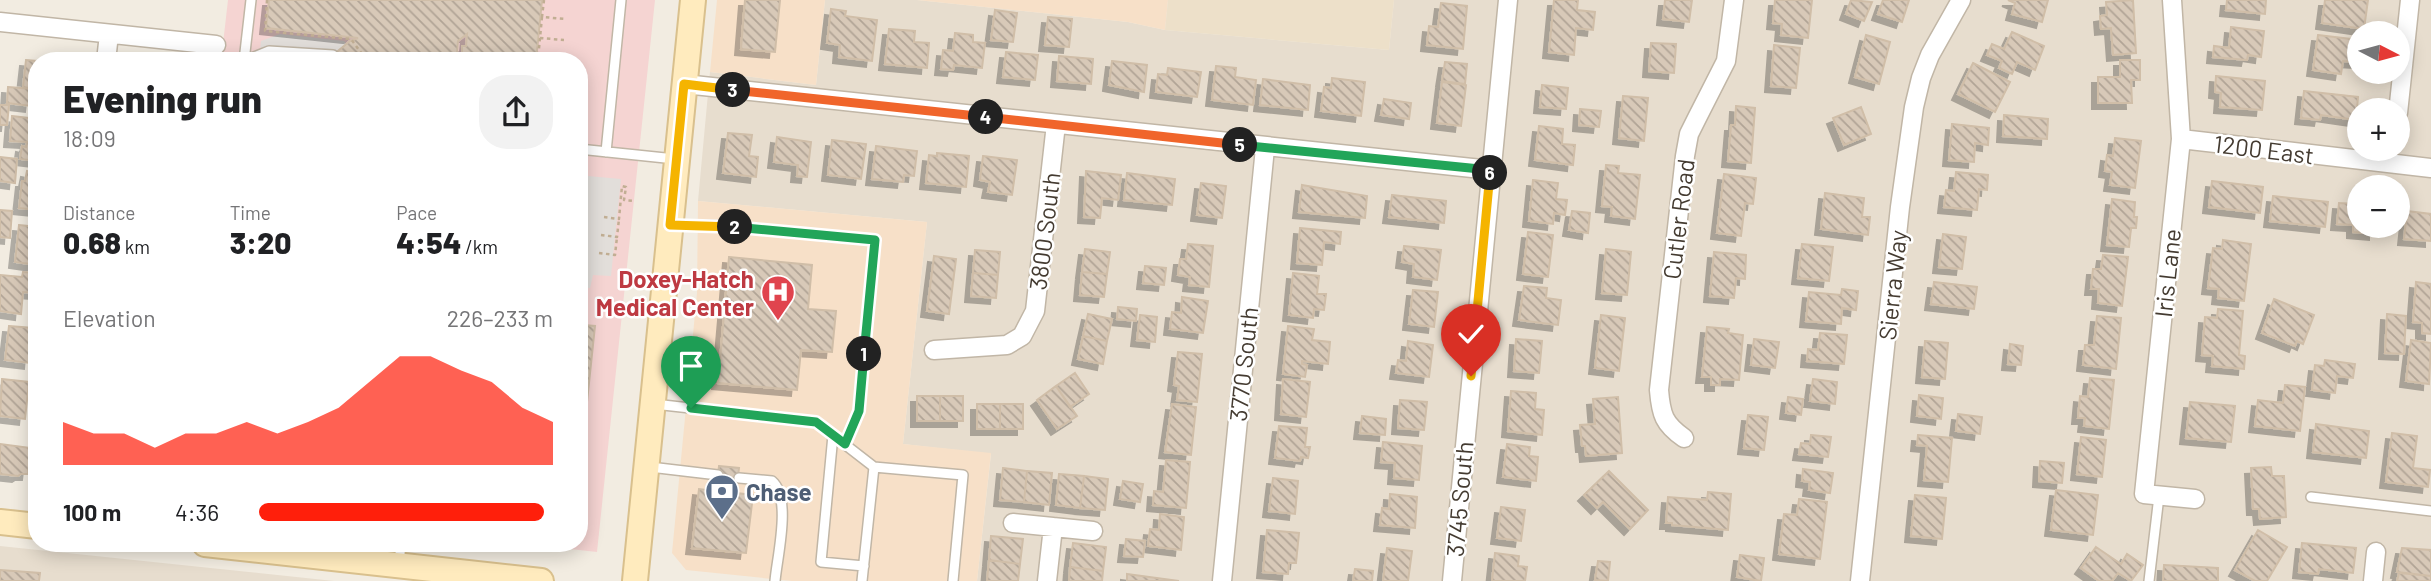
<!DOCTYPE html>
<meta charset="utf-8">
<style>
:root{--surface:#fff;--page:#f2f2f2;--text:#202124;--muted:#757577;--accent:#ff1f0b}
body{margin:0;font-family:Barlow,sans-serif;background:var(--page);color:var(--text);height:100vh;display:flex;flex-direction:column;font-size:26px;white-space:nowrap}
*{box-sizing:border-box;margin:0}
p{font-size:23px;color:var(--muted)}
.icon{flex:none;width:38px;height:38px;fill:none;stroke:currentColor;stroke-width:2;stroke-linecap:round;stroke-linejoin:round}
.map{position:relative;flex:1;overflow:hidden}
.details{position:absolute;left:28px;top:52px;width:560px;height:500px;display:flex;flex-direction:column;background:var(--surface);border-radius:28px;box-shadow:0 4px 18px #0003}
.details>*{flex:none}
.needle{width:46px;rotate:96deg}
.buttons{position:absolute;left:2347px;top:21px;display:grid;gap:14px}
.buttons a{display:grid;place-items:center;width:63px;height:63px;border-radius:50%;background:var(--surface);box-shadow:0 4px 18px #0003;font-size:35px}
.pin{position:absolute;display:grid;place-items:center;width:60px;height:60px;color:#fff;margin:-72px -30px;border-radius:50% 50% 50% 0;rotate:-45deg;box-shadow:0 0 7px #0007}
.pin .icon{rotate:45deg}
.km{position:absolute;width:35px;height:35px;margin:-18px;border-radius:50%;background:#222;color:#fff;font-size:19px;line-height:35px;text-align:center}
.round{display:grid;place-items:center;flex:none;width:74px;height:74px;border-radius:28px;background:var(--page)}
.summary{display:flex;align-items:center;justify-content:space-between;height:119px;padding:0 35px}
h1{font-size:38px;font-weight:800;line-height:52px}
.stats{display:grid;grid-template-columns:repeat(3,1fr);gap:10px;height:119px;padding:7px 35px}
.stats div{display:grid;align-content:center}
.stats b{font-size:30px;font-weight:800}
.stats small{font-size:19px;font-weight:400}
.stats p{font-size:19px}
.chart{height:196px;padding:14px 35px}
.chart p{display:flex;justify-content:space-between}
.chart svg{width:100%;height:126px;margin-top:7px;fill:var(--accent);opacity:.7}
ul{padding:0 35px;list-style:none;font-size:23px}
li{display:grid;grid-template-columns:112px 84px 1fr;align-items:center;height:52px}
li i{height:18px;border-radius:9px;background:var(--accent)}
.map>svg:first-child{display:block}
.residential{fill:#e7ddce;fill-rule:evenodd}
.commercial{fill:#f7e0c8}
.education{fill:#ede0c9}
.medical{fill:#f5d4d2}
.parking{fill:#e2deda}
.building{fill:url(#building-back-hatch);stroke:#d0bea8;stroke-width:2;filter:url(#shadow)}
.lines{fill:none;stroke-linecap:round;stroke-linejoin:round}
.lane-casing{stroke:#c1b6a6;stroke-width:12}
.street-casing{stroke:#c1b6a6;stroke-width:21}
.secondary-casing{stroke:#d9c08d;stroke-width:28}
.path{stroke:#c1ae93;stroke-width:2.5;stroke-dasharray:3.5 3.5;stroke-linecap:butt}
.lane{stroke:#fff;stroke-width:9}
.street{stroke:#fff;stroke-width:18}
.secondary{stroke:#ffebbe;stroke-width:24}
.split-1-casing{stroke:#fff;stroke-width:14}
.split-2-casing{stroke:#fff;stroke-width:14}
.split-3-casing{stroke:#fff;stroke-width:14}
.split-4-casing{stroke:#fff;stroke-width:14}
.split-5-casing{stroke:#fff;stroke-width:14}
.split-6-casing{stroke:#fff;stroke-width:14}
.split-7-casing{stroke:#fff;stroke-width:14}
.split-1{stroke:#22a559;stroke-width:9}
.split-2{stroke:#22a559;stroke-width:9}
.split-3{stroke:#f5b400;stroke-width:9}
.split-4{stroke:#f0652b;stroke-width:9}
.split-5{stroke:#f0652b;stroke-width:9}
.split-6{stroke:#22a559;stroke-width:9}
.split-7{stroke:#f5b400;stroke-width:9}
.labels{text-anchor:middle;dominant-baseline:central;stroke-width:5;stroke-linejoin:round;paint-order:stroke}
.street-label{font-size:24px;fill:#443b31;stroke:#fff}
.health-label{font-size:24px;font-weight:bold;fill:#be3a42;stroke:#fff;text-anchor:end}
.service-label{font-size:24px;font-weight:bold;fill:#4e5e75;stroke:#fff;text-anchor:start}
</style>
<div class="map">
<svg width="2431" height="581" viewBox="0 0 2431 581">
<defs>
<pattern id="building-back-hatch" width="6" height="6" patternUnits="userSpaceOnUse" patternTransform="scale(1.75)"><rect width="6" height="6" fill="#d8c9b8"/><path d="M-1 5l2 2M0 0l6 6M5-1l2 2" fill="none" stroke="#b1a496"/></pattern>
<filter id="shadow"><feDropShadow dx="-6" dy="6" stdDeviation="0" flood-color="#0004"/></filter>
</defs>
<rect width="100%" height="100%" fill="#f2ece1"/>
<path class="residential" d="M825 0H917L1128 22 1165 30 1389 50 1394 0H2431V581H977L991 454 903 444 927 222 698 201 710 72 816 85ZM2359 33H2398V72H2359ZM2359 110H2398V149H2359ZM2359 187H2398V226H2359Z
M0 546 334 581H0Z"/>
<path class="commercial" d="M717 0H825L816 85 710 72Z
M917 0H1168L1165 30 1128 22Z
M698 201 927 222 903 444 991 453 977 581H792L686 570 672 553 697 293Z"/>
<path class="education" d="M1168 0H1394L1389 50 1165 30Z"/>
<path class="medical" d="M228 0H655L597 552 525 544H579V61H221Z"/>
<path class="parking" d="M280 34 344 41 362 61H259L261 41Z
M588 176 621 179 611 276 593 275 590 288 579 287V201L585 200Z"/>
<path class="building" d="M269 0H542L536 61H464L465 54H462V46H466L467 34 458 41 457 54 463 55V61H393L394 56 388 61H372V56L369 61H326L350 41 358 38 266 28Z
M745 0H780L775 52 741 49Z
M1554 0H1578L1577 10 1595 12 1593 30 1576 28 1574 55 1549 52Z
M1665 0H1692L1689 22 1663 19Z
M1775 0H1812L1808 38 1781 35 1782 24 1773 23Z
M1851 0 1872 2 1864 21 1846 14Z
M1883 0H1909L1902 22 1878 14Z
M2008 0H2048L2042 22 2012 14 2015 3Z
M2133 0 2136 53 2113 55 2111 28 2101 29 2100 16 2107 15 2106 2Z
M2227 0H2266L2265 14 2226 10Z
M2325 0H2368L2364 29 2322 23Z
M1441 3 1467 6 1463 49 1427 45 1429 26 1438 27Z
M831 9 846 11 845 16 877 20 872 61 839 57 840 45 827 43Z
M995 10 1017 13 1013 42 991 40Z
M1048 17 1072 19 1069 47 1045 45Z
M2231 27 2264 31 2261 57 2248 55 2247 60 2213 57 2214 46 2229 48Z
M889 29 915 31 914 42 929 43 927 68 885 64Z
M2012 32 2044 46 2035 70 2017 62 2012 74 1999 68 2002 61 1987 55 1992 44 2004 49Z
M955 33 973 35V42L985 43 982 68 954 65 953 70 941 69 943 50 953 51Z
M1866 35 1890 42 1879 84 1855 77Z
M2318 35 2359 40V62L2343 61 2341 74 2313 70Z
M1651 43 1676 44 1674 73 1649 71Z
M1774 45 1800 48 1796 88 1771 86Z
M1006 52 1038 55 1035 80 1003 77Z
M1059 56 1093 59 1091 84 1057 81Z
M26 60 37 61V89L23 87Z
M2120 60H2140V80H2131L2132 103H2098V77H2120Z
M1112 61 1147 65 1144 92 1109 85Z
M1445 62 1467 64 1465 84 1442 81Z
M1973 63 2010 82 1995 112 1958 94Z
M1216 66 1236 68 1235 77 1256 80 1253 105 1212 100Z
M1168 68 1201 72 1197 97 1156 92 1158 74 1167 75Z
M2216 76 2265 81 2262 110 2220 107 2221 93 2215 92Z
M1332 78 1365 82 1361 116 1321 111 1324 87 1331 88Z
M1263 79 1310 85 1308 110 1260 105Z
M1442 82 1466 85 1461 126 1437 123Z
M1542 85 1568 88 1566 109 1540 107Z
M8 87 33 89 31 106 7 103Z
M2304 91 2358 97 2356 120 2321 115 2320 120 2301 118Z
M1623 96 1648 98 1644 141 1619 138Z
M1384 99 1411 103 1409 119 1381 115Z
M0 105H9L7 125H0Z
M1736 106 1755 108 1751 163 1728 161 1731 125H1735Z
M1861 107 1871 134 1844 145 1833 118Z
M1580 109 1601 111 1599 127 1579 125Z
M2004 115 2048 119 2047 139 2003 136Z
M12 116 37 119V161L20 159 22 146 26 147 27 142 10 141Z
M1952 124 1989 128 1988 145 1975 143 1974 162 1949 160Z
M1539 126 1563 129 1562 144 1575 145 1573 165 1535 160Z
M728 133 752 135 749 156 758 157 756 177 723 173Z
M777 137 811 142 807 177 797 176 798 165 774 162Z
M2115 138 2141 141 2135 188 2110 185 2112 172 2105 171 2107 155 2113 156Z
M832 140 866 144 861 179 828 175Z
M876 146 917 151 914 176 904 175 903 182 872 179Z
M937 153 969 156 966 187 926 183 929 155 937 156Z
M983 156 1017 160 1012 195 988 192 990 182 980 180Z
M0 157 17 159 15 183 0 181Z
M1606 165 1619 166 1618 173 1640 175 1635 219 1611 216 1612 207 1602 206Z
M27 171 37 173V210L19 208 22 181H25Z
M1086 171 1121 175 1118 200 1102 198 1100 218 1084 217Z
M1956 172 1988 175 1987 190 1979 189 1977 210 1944 207 1946 190 1954 191Z
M1127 173 1175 179 1172 205 1124 200Z
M1724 174 1756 178 1753 204 1745 203 1741 236 1717 233Z
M1533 180 1558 183 1556 199 1567 200 1565 215 1554 213 1553 224 1529 221Z
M2212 181 2263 187 2260 213 2209 207Z
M1201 183 1226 186 1222 218 1197 215Z
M1302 185 1367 196 1365 218 1299 212Z
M1825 193 1864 198 1862 217H1870L1868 235 1821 229Z
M1392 195 1446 201 1444 223 1389 217Z
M2273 196 2328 202 2325 227 2270 221Z
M2356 197H2359V226H2391V230L2375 229V234L2353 232V225L2337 224 2339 203 2356 204Z
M2112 199 2135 202 2134 217H2137L2136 228H2131L2129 247 2107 245Z
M0 210 12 211 10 238 0 237Z
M1572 211 1590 213 1588 233 1569 230Z
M2407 211 2431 214V241L2404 239Z
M19 225 37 227V265L15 262Z
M1300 228 1341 232 1340 244 1324 242 1322 265 1297 263Z
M1528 232 1553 235 1548 277 1523 274Z
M1943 234 1966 237 1962 269 1939 267Z
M2223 240 2251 244 2244 301 2218 298 2219 289 2208 288 2213 248 2222 249Z
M1188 244 1213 246 1209 287 1189 285 1190 277 1178 275 1180 259H1186Z
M1802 244 1833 247 1829 281 1798 278Z
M1404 246 1441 250 1437 280 1413 277 1414 264 1402 262Z
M1085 249 1110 252 1107 274 1082 272Z
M1606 249 1631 252 1627 295 1602 293Z
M975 250 1000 252 998 275 973 273Z
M1714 252 1746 255 1745 279 1736 278 1734 298 1710 296Z
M2103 255 2128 257 2122 306 2098 303 2099 289H2091L2093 269H2101Z
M934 256 956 259 949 314 927 311Z
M729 257 812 265 808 309 836 311 832 352 801 350 797 390 718 383Z
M1145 266 1166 268 1164 285 1143 283Z
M23 272 37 273V293L23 292 21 314 0 311V275L22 277Z
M1082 272 1107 274 1104 297 1080 295Z
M973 273 998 275 996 298 971 296Z
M1293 273 1319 276 1317 294H1326L1324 310 1314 309 1313 318 1289 315Z
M1934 282 1977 287 1974 309 1931 304Z
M2416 282 2431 284V334L2422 333V323L2413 322Z
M1524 286 1547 288 1546 298 1561 300 1558 325 1519 320Z
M1842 289 1858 291 1856 310 1842 308 1841 324 1806 321 1809 292 1841 295Z
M1413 290 1438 292 1434 327 1409 324Z
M1182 297 1208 301 1203 333 1170 329 1172 312 1181 313Z
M2274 299 2314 315 2303 344 2297 341 2295 346 2262 333Z
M1118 307 1137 309 1136 321 1117 319Z
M2218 309 2243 311 2239 355 2245 356 2244 369 2212 366 2213 356 2202 355 2205 317 2217 318Z
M579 311H584L583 325 595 326 579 478Z
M1088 314 1112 319 1107 341 1083 336Z
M2387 314 2406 316 2404 354 2385 353Z
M1140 315 1157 317 1155 342 1137 340Z
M1601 315 1625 318 1619 371 1595 368Z
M2097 316 2121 318 2116 369 2083 365 2085 345H2094Z
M9 326 33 328 30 363 5 360Z
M1288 326 1314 329 1312 340 1330 342 1328 364 1302 361V364L1307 365 1305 377 1283 374Z
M1707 327 1729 329 1728 333 1743 335 1739 380 1720 379V385H1711V377H1702Z
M1820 333 1847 335 1844 364 1807 361 1808 349 1818 350Z
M1083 336 1107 341 1103 364 1078 359Z
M1516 339 1542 341 1539 373 1514 371Z
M1754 339 1779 342 1775 368 1751 365Z
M2411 340 2431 343 2429 384 2406 381Z
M1408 341 1433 345 1429 377 1396 373 1398 360 1406 361Z
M1925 341 1948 343 1945 379 1922 377Z
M2010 344 2023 346 2021 365 2008 364Z
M1178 352 1202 354 1197 402 1177 400 1179 386 1174 385Z
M2325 360 2355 364 2353 378 2337 376 2335 393 2312 390 2315 365 2324 366Z
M1075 373 1089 394 1070 407 1056 386Z
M2090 378 2114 380 2109 429 2084 426 2085 418H2078L2080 396 2088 397Z
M2 379 29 382 25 419 0 416Z
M1283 379 1310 382 1306 417 1281 414Z
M1813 379 1837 382 1835 404 1810 401Z
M2285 385 2305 387 2300 431 2255 426 2258 400 2283 403Z
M1056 386 1077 416 1057 429 1037 400Z
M1511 391 1536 393 1535 409 1544 410 1542 435 1508 431Z
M1919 395 1943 398 1941 419 1917 416Z
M917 396H940V421H917Z
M940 396H963V421H940Z
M1618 397 1622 453 1586 456 1585 446H1582L1580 425 1595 424 1593 399Z
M1788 397 1803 399 1801 415 1786 413Z
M1400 400 1427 402 1424 430 1398 428Z
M2190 402 2235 406 2231 442 2186 438Z
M977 404H1000V429H977Z
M1000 404H1023V429H1000Z
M1172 404 1196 407 1191 455 1165 452Z
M1958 414 1982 417 1980 434 1956 431Z
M1748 415 1768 417 1764 450 1744 448Z
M1362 416 1386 419 1385 435 1360 433Z
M2316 424 2369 431 2366 458 2313 452Z
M1279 426 1307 428 1305 447H1310L1308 458 1301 457 1300 461 1275 458Z
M2392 433 2417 436 2413 468 2430 470 2428 487 2386 482Z
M1811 435 1831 437 1828 457 1799 454 1801 443 1810 444Z
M1918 435 1952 438 1948 482 1924 480 1927 446 1917 445Z
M2081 437 2106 440 2102 477 2077 474Z
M1383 442 1422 446 1419 480 1394 478 1395 463 1381 462Z
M0 444 31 448 28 474H21L18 476 0 474Z
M1507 444 1530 447 1529 456 1538 457 1536 481 1503 477Z
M1166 460 1190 462 1186 508 1153 505 1154 491 1163 492Z
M2040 461 2064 463 2062 483 2039 481Z
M719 466 739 468 736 493 753 495 746 553 692 548 699 489 716 491Z
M2271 467 2272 476H2284L2286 517 2260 519 2259 509H2253L2251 468Z
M1003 468 1027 471 1024 502 1000 500Z
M1803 469 1833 473 1830 493 1809 490 1810 482 1802 481Z
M1027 471 1052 473 1049 505 1024 502Z
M1609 471 1648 510 1630 529 1603 502 1597 508 1584 495Z
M1059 474 1084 476 1080 508 1056 505Z
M1084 476 1108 479 1105 510 1080 508Z
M1273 478 1298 481 1295 514 1269 511Z
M1123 481 1143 484 1140 502 1120 499Z
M2056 490 2098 495 2093 535 2051 530Z
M1708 492 1731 494 1728 530 1672 525V523H1666L1668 497 1707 500Z
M1390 494 1417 497 1415 528 1380 525 1382 508 1389 509Z
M1915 495 1946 498 1942 539 1911 536Z
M1799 499 1827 502 1820 559 1779 554 1784 514 1797 515Z
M1501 507 1525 510 1521 541 1497 538Z
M1160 514 1184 517 1181 550 1148 546 1150 529 1159 530Z
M1267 530 1299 533 1296 563H1289L1288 574 1263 572Z
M2258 530 2287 547 2267 581H2255L2235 570Z
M991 536 1023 539 1020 564 989 560Z
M1126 539 1145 541 1143 557 1124 556Z
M1073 543 1106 547 1103 571 1070 567Z
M2302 543 2356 548 2353 573 2319 569 2318 574 2299 572Z
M2096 547 2121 564 2127 554 2143 565 2131 581 2118 573 2112 581H2099L2081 568Z
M1387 548 1412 551 1408 581H1383Z
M2402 548 2431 550V576L2397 572Z
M1495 553 1519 556 1518 566 1527 567 1525 581H1492Z
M1740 555 1764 558 1761 581 1737 577Z
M989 560 1020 564 1018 581H987Z
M1598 561 1610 562 1608 581 1595 580Z
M2164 565 2218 568V581H2163Z
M1070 567 1103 571 1102 581H1069Z
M1355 569 1373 571 1372 581H1353Z
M0 570 40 573 39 581H0Z
M2399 573 2431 576V581H2397Z
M1127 574 1179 581H1127Z"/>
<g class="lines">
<g class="lane-casing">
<path id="lane" d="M244 61 269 51 333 55
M244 61 251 0
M579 149 675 159
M606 152 621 0
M672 225 729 226 875 240 859 411 845 444
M654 404 816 422 874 467 963 475 953 581
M833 435 821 562 864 566
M650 467 718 475
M739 478 772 481C792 498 777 557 775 581
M2311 497 2431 511
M399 563 401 544
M862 581 874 467
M2149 581 2159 496"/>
</g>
<g class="street-casing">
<path id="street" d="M2172 0 2181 139 2144 494 2195 499
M0 22 216 45
M106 61 109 34
M684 84 1491 170
M2398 113 2410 0
M2181 139 2431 168
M934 350 1007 345 1022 336 1035 311 1056 124
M1684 438C1664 424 1661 415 1659 390L1685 156 1689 134 1697 118 1726 61 1734 0
M1013 523 1093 531
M1047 581 1053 527
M1222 581 1265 148
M1452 581 1508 0
M1860 581 1900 207 1914 107 1921 78 1930 55 1961 0
M2373 581 2376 552"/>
</g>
<g class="secondary-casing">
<path id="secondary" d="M0 522 37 526
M205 544 541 581
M635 581 693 0"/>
</g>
<path class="path" d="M267 0 265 31 351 39 367 61
M544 0 542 17 566 19
M542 17 540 38 564 40
M540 38 538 59 562 61
M579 186 586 189
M604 217 619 219 622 186 626 187 624 200 635 201
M601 235 617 237 619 219
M599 253 615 255 617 237"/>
<use href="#lane" class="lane"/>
<use href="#street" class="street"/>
<use href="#secondary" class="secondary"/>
</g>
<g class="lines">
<g class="split-1-casing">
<path id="split-1" d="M691 408 816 422 845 444 859 411 864 354"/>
</g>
<g class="split-2-casing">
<path id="split-2" d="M735 227 875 240 864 354"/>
</g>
<g class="split-3-casing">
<path id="split-3" d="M733 90 684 84 670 225 735 227"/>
</g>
<g class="split-4-casing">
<path id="split-4" d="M733 90 986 117"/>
</g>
<g class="split-5-casing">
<path id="split-5" d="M986 117 1240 145"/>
</g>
<g class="split-6-casing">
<path id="split-6" d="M1240 145 1490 170V173"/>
</g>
<g class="split-7-casing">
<path id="split-7" d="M1471 376 1490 173"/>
</g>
<use href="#split-1" class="split-1"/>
<use href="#split-2" class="split-2"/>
<use href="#split-3" class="split-3"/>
<use href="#split-4" class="split-4"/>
<use href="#split-5" class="split-5"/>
<use href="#split-6" class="split-6"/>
<use href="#split-7" class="split-7"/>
</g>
<defs>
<g id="hospital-pin" transform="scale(1.75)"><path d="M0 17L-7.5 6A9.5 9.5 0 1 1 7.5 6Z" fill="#e0444e" stroke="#fff"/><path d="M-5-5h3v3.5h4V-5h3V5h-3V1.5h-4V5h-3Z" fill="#fff"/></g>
<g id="bank-pin" transform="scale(1.75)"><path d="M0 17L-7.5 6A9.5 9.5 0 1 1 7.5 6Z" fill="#5c6f8a" stroke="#fff"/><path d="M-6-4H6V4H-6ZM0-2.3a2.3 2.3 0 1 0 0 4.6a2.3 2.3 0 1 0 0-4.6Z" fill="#fff"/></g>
</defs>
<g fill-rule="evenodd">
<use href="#hospital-pin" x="778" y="292"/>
<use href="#bank-pin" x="722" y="491"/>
</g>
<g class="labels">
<g class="street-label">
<text transform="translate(2264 149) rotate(7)">1200 East</text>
<text transform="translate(1678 219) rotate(-83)">Cutler Road</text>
<text transform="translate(1044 231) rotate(-83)">3800 South</text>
<text transform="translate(2167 273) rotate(-84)">Iris Lane</text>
<text transform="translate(1892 285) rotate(-84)">Sierra Way</text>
<text transform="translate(1243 364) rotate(-84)">3770 South</text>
<text transform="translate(1459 499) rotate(-85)">3745 South</text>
</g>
<g class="health-label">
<text x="754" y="278">Doxey-Hatch<tspan x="754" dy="28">Medical Center</tspan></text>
</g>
<g class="service-label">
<text x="746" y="491">Chase</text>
</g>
</g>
</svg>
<div class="buttons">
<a><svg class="needle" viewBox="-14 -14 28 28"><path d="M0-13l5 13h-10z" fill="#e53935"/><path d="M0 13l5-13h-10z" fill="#757577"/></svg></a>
<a>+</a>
<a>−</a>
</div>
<div class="pin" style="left:691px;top:408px;background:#1e9e55"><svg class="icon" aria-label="arrive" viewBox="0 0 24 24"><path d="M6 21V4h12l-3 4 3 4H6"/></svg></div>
<div class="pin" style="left:1471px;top:376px;background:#d93025"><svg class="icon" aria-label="check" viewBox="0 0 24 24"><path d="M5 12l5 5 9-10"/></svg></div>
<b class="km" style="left:864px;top:354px">1</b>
<b class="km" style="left:735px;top:227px">2</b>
<b class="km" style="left:733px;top:90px">3</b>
<b class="km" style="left:986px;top:117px">4</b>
<b class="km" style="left:1240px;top:145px">5</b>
<b class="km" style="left:1490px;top:173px">6</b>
<section class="details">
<div class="summary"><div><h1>Evening run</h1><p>18:09</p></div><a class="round"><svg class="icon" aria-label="share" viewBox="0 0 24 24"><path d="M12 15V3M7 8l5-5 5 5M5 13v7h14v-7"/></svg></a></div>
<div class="stats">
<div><p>Distance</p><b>0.68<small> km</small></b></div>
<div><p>Time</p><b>3:20</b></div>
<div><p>Pace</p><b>4:54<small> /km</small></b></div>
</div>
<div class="chart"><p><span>Elevation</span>226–233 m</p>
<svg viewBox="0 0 160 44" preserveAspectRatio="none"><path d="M0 44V29L10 33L20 33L30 38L40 33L50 33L60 29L70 33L80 29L90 24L100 15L110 6L120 6L130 11L140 15L150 24L160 29V44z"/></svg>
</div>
<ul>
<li><b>100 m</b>4:36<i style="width:97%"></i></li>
</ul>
</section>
</div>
